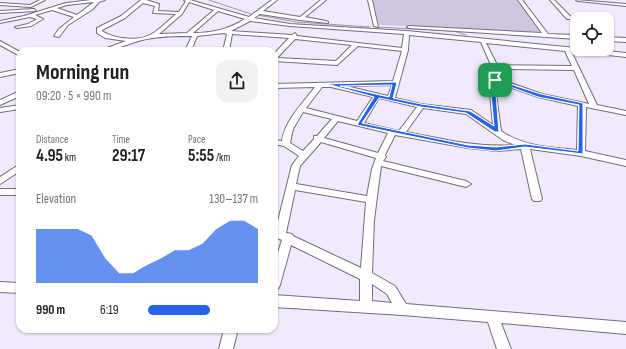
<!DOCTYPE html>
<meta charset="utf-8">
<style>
:root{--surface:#fff;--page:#f2f2f2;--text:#202124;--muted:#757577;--accent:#2563eb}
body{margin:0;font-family:"Sofia Sans Condensed",sans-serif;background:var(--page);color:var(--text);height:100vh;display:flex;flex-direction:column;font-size:15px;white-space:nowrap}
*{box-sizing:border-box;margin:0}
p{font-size:13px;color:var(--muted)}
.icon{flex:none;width:22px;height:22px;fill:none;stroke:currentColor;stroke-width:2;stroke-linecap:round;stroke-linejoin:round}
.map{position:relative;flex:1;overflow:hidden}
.sheet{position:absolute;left:16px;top:47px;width:262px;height:286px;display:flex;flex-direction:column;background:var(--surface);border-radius:12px;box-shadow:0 1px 3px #0004}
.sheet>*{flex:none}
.tools{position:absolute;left:570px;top:12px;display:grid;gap:8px}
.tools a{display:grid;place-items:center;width:44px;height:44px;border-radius:8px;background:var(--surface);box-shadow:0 1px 3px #0004;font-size:20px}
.pin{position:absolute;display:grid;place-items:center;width:34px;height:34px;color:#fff;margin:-17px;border-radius:8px;box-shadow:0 2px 6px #0006}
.round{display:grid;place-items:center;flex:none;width:42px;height:42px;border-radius:12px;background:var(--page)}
.head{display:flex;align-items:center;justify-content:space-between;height:68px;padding:0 20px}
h1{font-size:22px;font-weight:700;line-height:30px}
.figures{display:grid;grid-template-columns:repeat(3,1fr);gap:6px;height:68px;padding:4px 20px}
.figures div{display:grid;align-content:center}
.figures b{font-size:17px;font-weight:700}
.figures small{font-size:11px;font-weight:400}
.figures p{font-size:11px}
.chart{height:112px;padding:8px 20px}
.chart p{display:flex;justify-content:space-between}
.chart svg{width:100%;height:72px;margin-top:4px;fill:var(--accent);opacity:.7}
ul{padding:0 20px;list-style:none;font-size:13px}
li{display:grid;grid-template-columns:64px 48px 1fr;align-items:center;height:30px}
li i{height:10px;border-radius:5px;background:var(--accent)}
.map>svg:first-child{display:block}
.green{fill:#d1c6e1}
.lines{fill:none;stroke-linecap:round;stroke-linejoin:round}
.stream{stroke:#a194b5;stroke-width:1}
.minor-casing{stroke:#736b7f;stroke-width:2}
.minor{fill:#fff;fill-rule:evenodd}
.route{fill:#2563eb;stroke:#fff;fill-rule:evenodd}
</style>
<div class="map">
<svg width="626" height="349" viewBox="0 0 626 349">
<rect width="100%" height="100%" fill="#f1eafc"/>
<path class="green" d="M372 0H518L541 32 380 25H379Z"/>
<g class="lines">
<path class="stream" d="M209 0 251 14
M257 15 296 22 370 27
M376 27 454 31 466 35 467 38"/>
<g class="minor-casing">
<path id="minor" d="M40 0H45L31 7 0 5V3L30 5Z
M91 0H105L99 2 93 9 68 25 59 37 54 36 59 29 74 17 52 10 35 15 43 19 31 26 17 28 15 27 28 24 37 19 30 17 0 23V21L24 16 66 3ZM94 2 77 15 57 8 67 5Z
M141 0H146L159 4 158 11 179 12 186 1 184 0H190L249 17 272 0H277L263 11 300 17 321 0H326L305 17 326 21 328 22V23L300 20 260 14 254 18 290 24 407 31 626 53V57L571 51 597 105 626 111V115L586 107 585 151 626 160V166L581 156 530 149 542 199 540 201H534L532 199 521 149 497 151 468 148 395 135 385 155 386 157 383 161 466 181 471 184 466 187 381 166 374 220 372 273 395 286 406 304 626 322V334L501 323 511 349H497L488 322 402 315 274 307V295L360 301V279L291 245 280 285 278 289 274 290V265L282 240 274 237V228L276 229 292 165 299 156 284 146 274 144V140L282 141C285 120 303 103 315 87L274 88V84L393 81 402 51 358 46 337 65 274 61V54L289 38 232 34 229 51H223L227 34 224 33 197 36 191 51H185L192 36C175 36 158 36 142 40 127 44 114 51 99 51L126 41 105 38 97 33V28L121 16ZM189 2 214 10 187 33 159 34 182 14ZM143 3 155 6 153 13 176 14C168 21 160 29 152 34 139 42 114 39 102 31V30L125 18ZM218 11 245 19C229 29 213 33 193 33ZM250 21 290 26 404 34 402 48 297 36 295 33 292 35 231 31ZM409 35 481 42 494 72 490 94 493 125 471 110 421 104 395 98 408 50ZM295 39 352 45 336 61 277 58ZM486 43 565 51 572 66 497 65ZM499 69 574 70 589 104 542 94 499 79 500 72ZM498 83 538 97 578 106 577 150C550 147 524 147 501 131L496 94ZM392 85 388 96 346 86ZM322 87H331L373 97 357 121 306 108ZM379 98 417 107 399 131 364 123ZM423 108 466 114 503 140 515 145C478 148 442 139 406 132ZM303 112 332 119 317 136H314V139L303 151 290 143 293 129ZM338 121 388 133 378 153 324 138ZM321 142 376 158 372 169 367 196 296 184 300 166ZM295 190 366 202 361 268 293 236 292 234 286 233ZM372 284 387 294 392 303 372 301Z
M368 0H372L378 27 374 26Z
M518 0H522L548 34 577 35V39L409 28 407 27 409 26 542 33Z
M550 0H554L571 17V19H567Z
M576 0 626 4V6L578 1Z
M34 9 36 11 0 13V11Z
M607 37 626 38V42L607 41Z
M0 41 20 52V56L0 45Z
M20 69V73L0 77V73Z
M20 91V96L0 105V100Z
M20 105V109L0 112V108Z
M20 164V171L0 184V177Z
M0 189H20V195H0Z
M0 282 20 283V293L0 292Z
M224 329H238L233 349H219Z"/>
</g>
<use href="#minor" class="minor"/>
</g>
<path class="route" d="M494 79 541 94 583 103V154L525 147 496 151 468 148 357 125 374 97 327 84 395 82 397 83 393 98 421 104 470 111 494 126 491 94ZM497 82 538 97 579 105 578 151 525 144 496 147 468 145 362 123 379 98 421 107 466 113 495 132H499L496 94ZM392 85 389 97 340 86Z"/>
</svg>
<div class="tools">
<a><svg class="icon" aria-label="locate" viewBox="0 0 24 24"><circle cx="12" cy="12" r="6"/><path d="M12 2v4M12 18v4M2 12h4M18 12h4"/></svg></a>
</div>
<div class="pin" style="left:495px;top:80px;background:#1e9e55"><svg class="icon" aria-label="arrive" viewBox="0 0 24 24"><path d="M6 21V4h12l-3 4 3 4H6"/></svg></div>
<section class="sheet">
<div class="head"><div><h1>Morning run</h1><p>09:20 · 5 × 990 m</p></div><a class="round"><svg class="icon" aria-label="share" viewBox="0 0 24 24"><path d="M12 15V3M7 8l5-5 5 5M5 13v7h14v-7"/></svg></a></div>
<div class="figures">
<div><p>Distance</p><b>4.95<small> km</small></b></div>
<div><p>Time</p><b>29:17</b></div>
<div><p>Pace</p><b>5:55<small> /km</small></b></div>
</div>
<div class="chart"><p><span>Elevation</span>130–137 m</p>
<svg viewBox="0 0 160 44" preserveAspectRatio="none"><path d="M0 44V11L10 11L20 11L30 11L40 15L50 29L60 38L70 38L80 33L90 29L100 24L110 24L120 20L130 11L140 6L150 6L160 11V44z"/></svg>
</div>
<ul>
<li><b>990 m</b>6:19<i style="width:56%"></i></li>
</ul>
</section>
</div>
